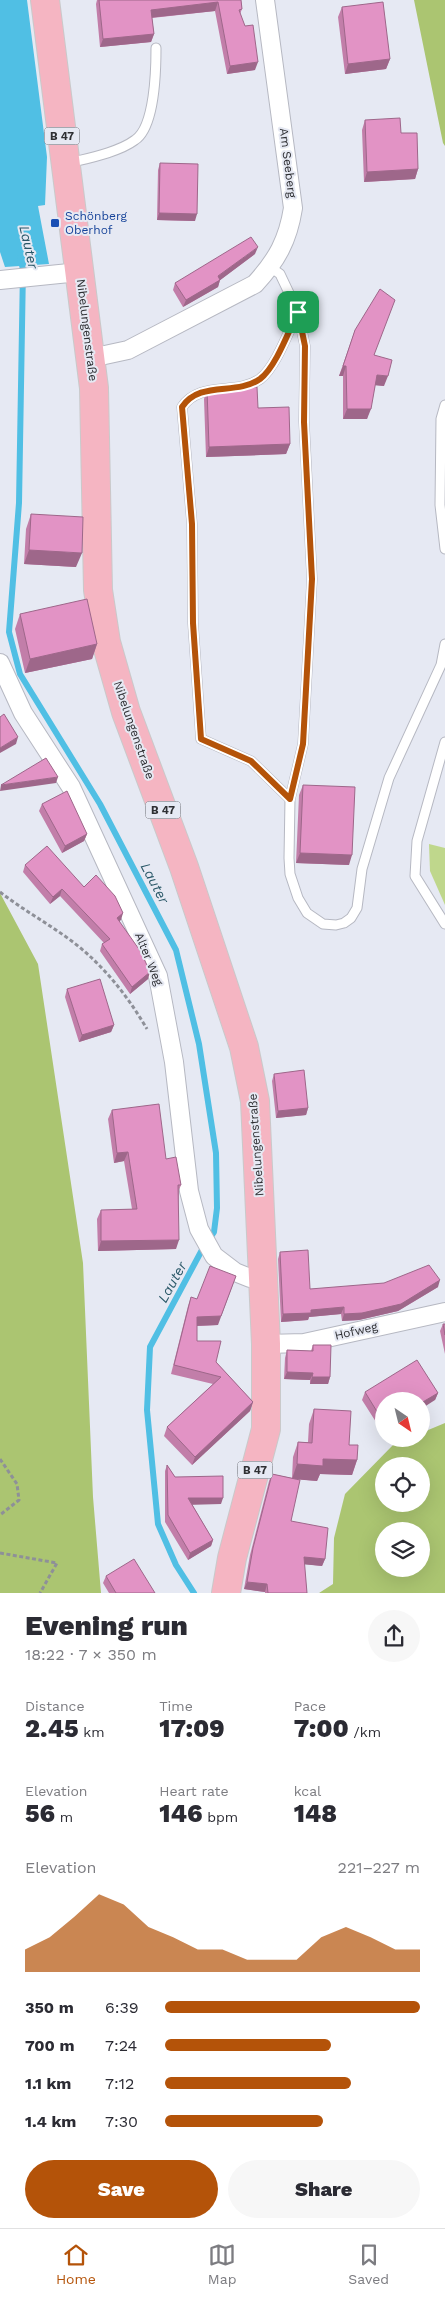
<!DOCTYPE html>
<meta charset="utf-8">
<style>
:root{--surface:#fff;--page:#f7f7f7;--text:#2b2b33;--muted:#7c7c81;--line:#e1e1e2;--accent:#b45309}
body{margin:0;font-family:"Work Sans",sans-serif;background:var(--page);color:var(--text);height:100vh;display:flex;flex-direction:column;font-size:19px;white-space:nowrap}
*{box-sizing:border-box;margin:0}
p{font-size:16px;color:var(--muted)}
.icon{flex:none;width:28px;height:28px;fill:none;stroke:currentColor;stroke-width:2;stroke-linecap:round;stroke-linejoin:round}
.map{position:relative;height:1593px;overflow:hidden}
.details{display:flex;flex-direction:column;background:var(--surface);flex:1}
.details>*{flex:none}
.needle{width:32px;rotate:145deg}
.buttons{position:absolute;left:375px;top:1392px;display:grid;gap:10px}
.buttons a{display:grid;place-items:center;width:55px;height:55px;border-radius:50%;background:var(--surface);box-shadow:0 5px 20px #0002;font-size:25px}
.pin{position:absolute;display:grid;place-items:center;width:42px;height:42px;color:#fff;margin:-21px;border-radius:10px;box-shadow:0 2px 8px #0006}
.round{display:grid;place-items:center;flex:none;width:52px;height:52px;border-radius:26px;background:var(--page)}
.overview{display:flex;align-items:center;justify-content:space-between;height:85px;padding:0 25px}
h1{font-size:28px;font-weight:800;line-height:38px}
.figures{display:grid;grid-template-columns:repeat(3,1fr);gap:8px;height:85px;padding:5px 25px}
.figures div{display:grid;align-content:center}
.figures b{font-size:25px;font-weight:800}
.figures small{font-size:14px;font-weight:400}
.figures p{font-size:14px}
.chart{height:140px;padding:10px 25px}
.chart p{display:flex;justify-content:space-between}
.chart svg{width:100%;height:90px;margin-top:5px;fill:var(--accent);opacity:.7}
.primary-button{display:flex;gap:10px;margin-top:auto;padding:10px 25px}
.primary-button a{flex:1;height:58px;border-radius:30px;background:var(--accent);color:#fff;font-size:20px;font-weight:800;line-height:58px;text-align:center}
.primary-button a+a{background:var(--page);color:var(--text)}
ul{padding:0 25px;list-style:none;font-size:16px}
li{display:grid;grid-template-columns:80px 60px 1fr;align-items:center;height:38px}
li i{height:12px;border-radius:6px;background:var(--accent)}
.menu{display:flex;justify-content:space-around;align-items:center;height:70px;border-top:1px solid var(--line);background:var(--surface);font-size:14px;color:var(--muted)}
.menu a{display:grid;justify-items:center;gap:2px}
.menu .active{color:var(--accent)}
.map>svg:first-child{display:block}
.green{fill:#bfd78c}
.forest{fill:#abc571;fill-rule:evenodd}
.water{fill:#50bfe4}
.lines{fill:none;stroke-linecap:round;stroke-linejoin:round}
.stream{stroke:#50bfe4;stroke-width:6}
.service-casing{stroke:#b6b8c2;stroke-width:11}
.minor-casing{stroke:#b6b8c2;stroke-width:20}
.primary-casing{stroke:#c9c9ca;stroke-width:30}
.path{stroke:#8e9098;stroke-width:3;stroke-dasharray:4 2.5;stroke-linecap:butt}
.service{stroke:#fff;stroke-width:9}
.minor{stroke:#fff;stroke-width:18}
.primary{stroke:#f5b5c2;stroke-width:28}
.wall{fill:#c27ea9}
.shaded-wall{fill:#9e678a}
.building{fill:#e293c5;stroke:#9e678a}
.route-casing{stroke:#fff;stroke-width:10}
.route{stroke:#b45309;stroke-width:6}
.transit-dot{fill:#1a4fb4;stroke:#e6e9f3;stroke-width:2}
.labels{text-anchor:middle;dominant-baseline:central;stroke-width:4;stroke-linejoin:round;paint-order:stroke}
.shield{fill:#e6e9f3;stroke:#65676d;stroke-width:1}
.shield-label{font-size:11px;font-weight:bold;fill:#2e2f33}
.street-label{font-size:12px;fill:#2e2f33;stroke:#e6e9f3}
.transit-label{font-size:12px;fill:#164399;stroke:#e6e9f3;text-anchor:start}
.water-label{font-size:14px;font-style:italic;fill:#295767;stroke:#e6e9f3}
</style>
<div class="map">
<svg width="445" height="1593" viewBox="0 0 445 1593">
<rect width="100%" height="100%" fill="#e6e9f3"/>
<path class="green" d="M429 844 445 848V905L430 871Z"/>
<path class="forest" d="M414 0H445V146L443 143Z
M0 893 38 964 83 1263 93 1497 101 1593H0Z
M445 1423V1593H319L333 1584 334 1538 345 1494 393 1445 407 1439H421V1433ZM421 1466V1504H384V1466ZM421 1531V1569H384V1531Z"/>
<path class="water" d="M0 0H27L47 157 45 205 38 206 49 264 5 267 0 252Z"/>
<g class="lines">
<path class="stream" d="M20 258 23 269 19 503 9 632 20 674 100 804 176 950 199 1044 216 1153 217 1208 214 1232 203 1248 150 1347 147 1410 158 1524 176 1565 194 1593"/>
<g class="service-casing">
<path id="service" d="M69 163C89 158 119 152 135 140 155 127 156 69 156 48
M270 267 280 274 298 312C289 330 276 367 260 379 236 396 200 380 182 407L192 524 193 623 201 739 251 761 290 799
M298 312 305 346 304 421 312 579 303 744 290 799 289 858 290 874 298 898 307 913 323 924 336 925 344 923 351 918 357 908 362 869 389 778 441 665 445 644
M445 405 441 419 440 505 445 549
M445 742 417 841 415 876 445 924"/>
</g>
<g class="minor-casing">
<path id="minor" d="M0 280 79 272
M91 358 128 350 255 284C277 260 288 240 293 208L265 0
M0 663 23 713 71 787 158 976 174 1062 189 1191 199 1229 214 1256 235 1272 250 1278H263
M266 1344 304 1343 445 1312"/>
</g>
<g class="primary-casing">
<path id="primary" d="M45 0 94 388 98 590 106 642 126 712 184 867 244 1047 255 1101 266 1344V1429L232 1558 226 1593"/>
</g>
<path class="path" d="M0 892C23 910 49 924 73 942 104 966 127 995 147 1029
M0 1459 17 1484 19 1500 0 1515
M0 1553 57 1563 40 1593"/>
<use href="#service" class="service"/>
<use href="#minor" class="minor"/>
<use href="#primary" class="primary"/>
</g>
<path class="wall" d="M97 0H241L242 9 240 14 255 70 227 74 215 11 152 18 154 34 151 42 100 47 96 4Z
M342 7 390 59 386 69 345 74 338 17Z
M365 120 401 133 418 169 415 179 364 182 362 130Z
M160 163 195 221 157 220 158 170Z
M255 254 220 280 218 287 183 307 173 290 175 283Z
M355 330 374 355 384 386 375 385 367 419H343V376H339Z
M207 389 258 408 290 444 286 454 206 457 204 399Z
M31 514 76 567 24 564 26 529Z
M20 614 97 644 92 659 25 673 15 629Z
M303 785 349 865 296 863 299 795Z
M42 804 87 834 84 841 62 853 39 811Z
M25 865 84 887 123 913 119 921 148 979 130 994 100 951 102 944 104 943 60 896 50 904 23 872Z
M67 989 114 1025 111 1032 79 1042 65 997Z
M274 1074 308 1108 306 1115 276 1118 272 1081Z
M112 1110 166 1159 181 1185 179 1190 176 1249 98 1251 97 1219 101 1210 132 1209 124 1161 114 1163 108 1119Z
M280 1252 310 1289 438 1287 398 1311 359 1320 342 1321 341 1314 309 1317 308 1320 281 1322 278 1259Z
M191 1297 218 1325 197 1326V1341L216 1362 253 1402 250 1411 192 1465 164 1436 167 1427 213 1384 171 1374 188 1306Z
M443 1324H445V1354L440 1331Z
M313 1345 330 1377 328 1384H310V1380L284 1379 285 1358 287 1350 311 1351Z
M365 1392 438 1393 435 1400 384 1401V1432L383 1433 362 1400Z
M314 1409 349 1445 357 1460 352 1475 320 1474 317 1481 296 1479 291 1521 325 1559 322 1566 304 1564 307 1593H265V1592L244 1589 250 1555 269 1481 272 1474 292 1478 293 1457 298 1442H308L309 1424Z
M167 1465 175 1477 221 1504H192L213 1540 211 1546 188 1560 165 1522V1471Z
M106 1576 155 1593H109L103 1583Z"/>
<path class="shaded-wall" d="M218 2 215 11 148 18 151 10Z
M154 34 151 42 100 47 103 39Z
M390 59 386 69 345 74 348 64Z
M258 62 255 70 227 74 230 66Z
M418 169 415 179 364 182 367 172Z
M159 213 197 214 195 221 157 220Z
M258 247 255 254 219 281 220 280 218 287 183 307 186 300Z
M343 366H346L343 376H339Z
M377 375 388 376 384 386 373 385Z
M347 409H371L367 419H343Z
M290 444 286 454 206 457 209 447Z
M29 550 82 553 76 567 24 564Z
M97 644 92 659 25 673 30 659Z
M18 737 16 744 0 753V748Z
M58 777 56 783 0 791 1 785Z
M87 834 84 841 62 853 65 846Z
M300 853 352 855 349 865 296 863Z
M62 889 60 896 50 904 53 897Z
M123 913 121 920 115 925 117 918Z
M150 972 148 979 130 994 132 987Z
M114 1025 111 1032 79 1042 82 1035Z
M308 1108 306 1115 276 1118 278 1111Z
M128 1152 124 1161 114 1163 117 1153Z
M179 1240 176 1249 98 1251 101 1241Z
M236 1276 218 1325 194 1326 197 1317Z
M440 1280 438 1287 398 1311 359 1320 342 1321 344 1314Z
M344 1307 341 1314 309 1317 308 1320 281 1322 283 1314 311 1310Z
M287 1372 313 1373 310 1380 284 1379Z
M312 1377H330L328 1384H310Z
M438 1393 435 1400 421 1409V1403Z
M253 1402 250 1411 192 1465 195 1457Z
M323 1459 357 1460 352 1475 320 1474 317 1481 292 1479 297 1464Z
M188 1498H223L221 1504 186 1505Z
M213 1540 211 1546 188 1560 190 1553Z
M304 1557 325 1559 322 1566 301 1564Z
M247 1582 267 1584 265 1592 244 1589Z"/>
<path class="building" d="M99 0H241L242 9 239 10 245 26 253 25 258 62 230 66 218 2 151 10 154 34 103 39Z
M383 2 390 59 348 64 342 7Z
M400 118 401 133H417L418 169 367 172 365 120Z
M160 163 198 164 197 214 159 213Z
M251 237 258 247 218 276 220 280 186 300 175 283Z
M380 289 395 300 374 355 392 360 388 376 377 375 371 409H347L346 366H343L355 330Z
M257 387 258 408 289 407 290 444 209 447 207 389Z
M31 514 83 517 82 553 29 550Z
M87 599 97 644 30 659 20 614Z
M4 714 18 737 0 748V717Z
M46 758 58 777 1 785Z
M303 785 355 787 352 855 300 853Z
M67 791 87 834 65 846 42 804Z
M47 846 84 887 96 875 115 896 123 913 117 918 141 952 150 972 132 987 102 944 110 939 62 889 53 897 25 865Z
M100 979 114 1025 82 1035 67 989Z
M304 1070 308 1108 278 1111 274 1074Z
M159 1104 166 1159 176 1157 181 1185H178L179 1240 101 1241V1210L137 1209 128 1152 117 1153 112 1110Z
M308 1250 310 1289 384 1283 429 1265 440 1280 401 1304 362 1313 344 1314V1307L311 1310V1313L283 1314 280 1252Z
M210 1266 236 1276 221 1316 197 1317V1341H221L216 1362 253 1402 195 1457 167 1427 221 1377 174 1365 191 1297 197 1299Z
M443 1324H445V1335Z
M313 1345H331L330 1377H312L313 1373 287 1372V1350L313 1351Z
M417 1360 438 1393 421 1403V1401H384V1423L365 1392Z
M314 1409 351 1411 349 1445H358L357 1460 323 1459V1466L297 1464 298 1442 312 1443Z
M167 1465 175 1477 223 1476V1498H188L213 1540 190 1553 168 1515Z
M272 1474 300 1480 291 1521 328 1528 325 1559 304 1557 307 1593H268L267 1584 247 1582 253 1548Z
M134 1559 155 1593H116L106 1576Z"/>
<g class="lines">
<g class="route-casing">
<path id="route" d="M298 312 305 346 304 422 312 579 303 744 290 799 251 761 201 739 193 623 192 524 182 407C200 380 236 396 260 379 276 367 289 330 298 312Z"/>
</g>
<use href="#route" class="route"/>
</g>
<rect class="transit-dot" x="50" y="218" width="10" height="10" rx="2.5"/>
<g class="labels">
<g class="shield">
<rect x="44.5" y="127.5" width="35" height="17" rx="4"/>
<rect x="145.5" y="801.5" width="35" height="17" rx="4"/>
<rect x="237.5" y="1461.5" width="35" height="17" rx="4"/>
</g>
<g class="shield-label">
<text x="62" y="136">B 47</text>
<text x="163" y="810">B 47</text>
<text x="255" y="1470">B 47</text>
</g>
<g class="street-label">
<text transform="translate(288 163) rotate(83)">Am Seeberg</text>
<text transform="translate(87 330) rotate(83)">Nibelungenstraße</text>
<text transform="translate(134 730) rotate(71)">Nibelungenstraße</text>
<text transform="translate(149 959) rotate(68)">Alter Weg</text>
<text transform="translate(256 1145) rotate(-94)">Nibelungenstraße</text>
<text transform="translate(356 1331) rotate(-13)">Hofweg</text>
</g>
<g class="transit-label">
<text x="65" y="216">Schönberg<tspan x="65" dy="14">Oberhof</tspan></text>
</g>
<g class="water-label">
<text transform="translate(29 247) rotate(77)">Lauter</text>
<text transform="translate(155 883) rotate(62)">Lauter</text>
<text transform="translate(172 1282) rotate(-61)">Lauter</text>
</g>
</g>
</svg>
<div class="buttons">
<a><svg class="needle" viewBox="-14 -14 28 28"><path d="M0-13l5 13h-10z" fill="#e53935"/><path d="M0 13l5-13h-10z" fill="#7c7c81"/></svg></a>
<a><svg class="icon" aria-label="locate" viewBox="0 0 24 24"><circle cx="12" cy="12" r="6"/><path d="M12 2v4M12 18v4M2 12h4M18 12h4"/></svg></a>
<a><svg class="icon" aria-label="layers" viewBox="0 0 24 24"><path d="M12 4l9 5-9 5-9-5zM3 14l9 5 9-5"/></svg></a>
</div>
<div class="pin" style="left:298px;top:312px;background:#1e9e55"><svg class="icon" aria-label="arrive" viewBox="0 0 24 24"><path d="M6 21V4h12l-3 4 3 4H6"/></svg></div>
</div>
<section class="details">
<div class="overview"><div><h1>Evening run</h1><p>18:22 · 7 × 350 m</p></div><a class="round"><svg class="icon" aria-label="share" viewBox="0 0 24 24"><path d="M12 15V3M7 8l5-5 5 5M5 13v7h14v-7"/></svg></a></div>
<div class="figures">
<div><p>Distance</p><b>2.45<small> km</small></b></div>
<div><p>Time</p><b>17:09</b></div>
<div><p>Pace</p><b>7:00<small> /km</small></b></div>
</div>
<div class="figures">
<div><p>Elevation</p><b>56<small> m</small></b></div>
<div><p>Heart rate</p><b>146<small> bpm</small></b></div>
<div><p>kcal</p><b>148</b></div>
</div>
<div class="chart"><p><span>Elevation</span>221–227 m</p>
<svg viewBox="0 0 160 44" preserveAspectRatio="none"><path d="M0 44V33L10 27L20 17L30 6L40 11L50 22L60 27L70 33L80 33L90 38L100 38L110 38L120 27L130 22L140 27L150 33L160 33V44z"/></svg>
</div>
<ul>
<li><b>350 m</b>6:39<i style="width:100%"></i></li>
<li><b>700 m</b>7:24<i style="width:65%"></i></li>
<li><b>1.1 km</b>7:12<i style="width:73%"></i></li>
<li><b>1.4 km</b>7:30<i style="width:62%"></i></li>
</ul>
<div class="primary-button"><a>Save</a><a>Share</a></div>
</section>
<nav class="menu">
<a class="active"><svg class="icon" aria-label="home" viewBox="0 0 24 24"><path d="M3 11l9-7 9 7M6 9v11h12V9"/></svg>Home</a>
<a><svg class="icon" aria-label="map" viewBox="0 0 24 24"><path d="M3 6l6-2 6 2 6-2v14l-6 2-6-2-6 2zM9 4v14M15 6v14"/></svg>Map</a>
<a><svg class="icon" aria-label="saved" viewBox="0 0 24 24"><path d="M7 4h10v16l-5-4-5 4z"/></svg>Saved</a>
</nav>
